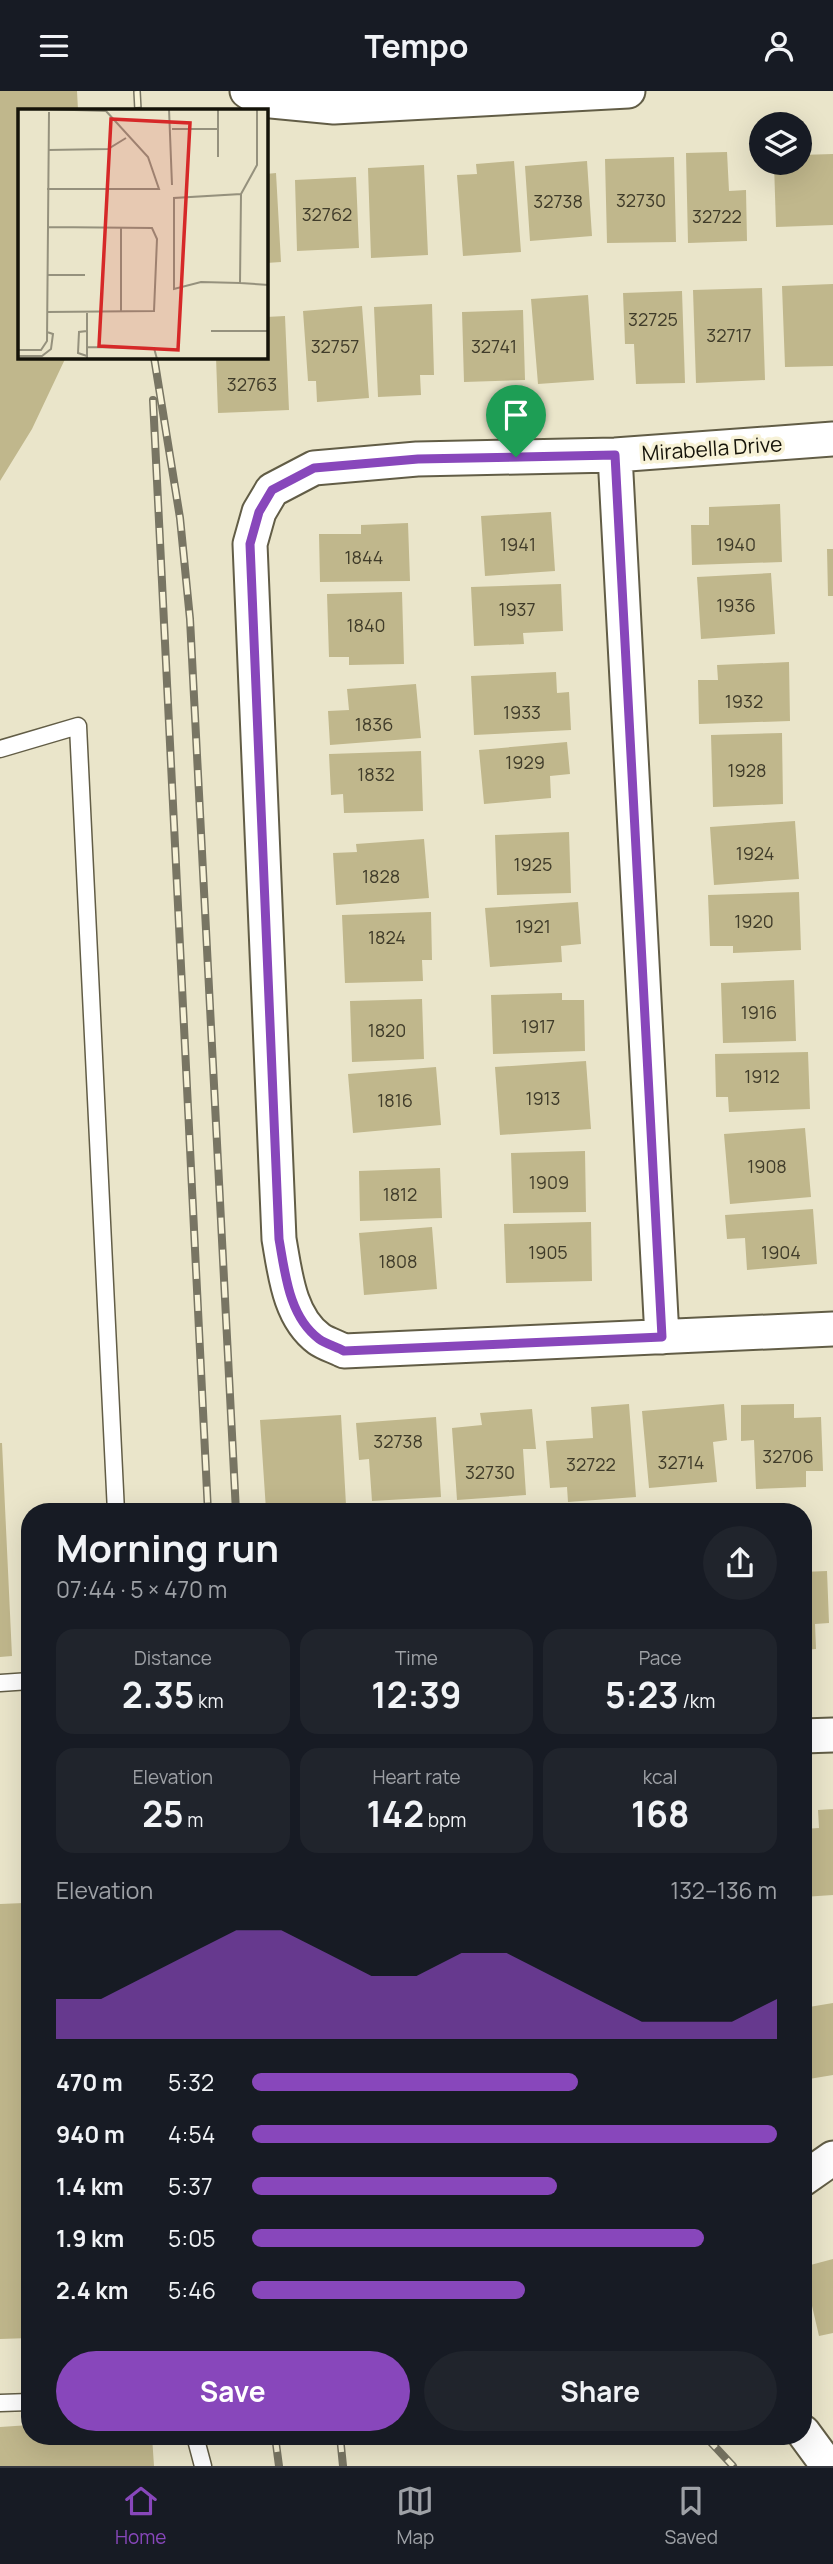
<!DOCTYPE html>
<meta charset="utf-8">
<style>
:root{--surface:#171b24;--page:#20242c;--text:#f1f3f6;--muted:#9ea1a6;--line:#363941;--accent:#8847bb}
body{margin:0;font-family:Manrope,sans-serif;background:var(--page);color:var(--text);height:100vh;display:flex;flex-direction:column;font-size:26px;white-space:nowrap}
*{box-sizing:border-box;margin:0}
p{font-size:23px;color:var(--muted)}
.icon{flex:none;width:38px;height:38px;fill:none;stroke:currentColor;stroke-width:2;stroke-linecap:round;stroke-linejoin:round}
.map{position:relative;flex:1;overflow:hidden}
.drawer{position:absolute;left:21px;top:1412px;width:791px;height:942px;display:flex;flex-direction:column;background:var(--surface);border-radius:28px;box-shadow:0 7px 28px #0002}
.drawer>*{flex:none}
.fabs{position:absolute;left:749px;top:21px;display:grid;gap:14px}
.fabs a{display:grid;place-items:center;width:63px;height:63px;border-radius:50%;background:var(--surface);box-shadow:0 7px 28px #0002;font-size:35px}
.pin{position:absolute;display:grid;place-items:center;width:60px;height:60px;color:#fff;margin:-72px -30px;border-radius:50% 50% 50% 0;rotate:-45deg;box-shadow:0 0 7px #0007}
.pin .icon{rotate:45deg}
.round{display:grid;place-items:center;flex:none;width:74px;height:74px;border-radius:37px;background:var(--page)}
.headline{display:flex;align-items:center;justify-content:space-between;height:119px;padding:0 35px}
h1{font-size:38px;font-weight:700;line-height:52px}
.figures{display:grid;grid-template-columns:repeat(3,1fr);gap:10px;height:119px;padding:7px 35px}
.figures div{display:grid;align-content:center;border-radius:18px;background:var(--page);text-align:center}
.figures b{font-size:35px;font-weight:700}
.figures small{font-size:19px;font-weight:400}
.figures p{font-size:19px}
.chart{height:196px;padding:14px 35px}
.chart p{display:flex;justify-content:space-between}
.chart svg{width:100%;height:126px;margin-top:7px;fill:var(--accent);opacity:.7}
.button{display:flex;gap:14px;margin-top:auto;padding:14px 35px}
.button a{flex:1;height:80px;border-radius:42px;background:var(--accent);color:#fff;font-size:28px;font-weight:700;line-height:80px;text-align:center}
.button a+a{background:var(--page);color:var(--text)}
ul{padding:0 35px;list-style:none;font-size:23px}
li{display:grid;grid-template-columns:112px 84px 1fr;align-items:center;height:52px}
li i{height:18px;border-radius:9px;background:var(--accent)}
header{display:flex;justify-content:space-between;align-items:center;height:91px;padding:0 35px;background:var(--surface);font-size:32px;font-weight:700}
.tab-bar{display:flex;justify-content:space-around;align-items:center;height:98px;border-top:2px solid var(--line);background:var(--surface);font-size:19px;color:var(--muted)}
.tab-bar a{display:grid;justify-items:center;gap:4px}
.tab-bar .on{color:var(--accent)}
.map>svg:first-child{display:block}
.building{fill:#c0b78c}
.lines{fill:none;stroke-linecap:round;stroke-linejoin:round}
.lane-casing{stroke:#625d46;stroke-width:19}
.street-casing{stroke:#625d46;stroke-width:37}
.lane{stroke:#fff;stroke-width:16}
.street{stroke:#fff;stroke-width:33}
.rail-casing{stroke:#787563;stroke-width:8}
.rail{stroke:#f7f2d7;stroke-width:5;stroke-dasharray:16;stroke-linecap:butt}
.route-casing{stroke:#fff;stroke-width:14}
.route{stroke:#8847bb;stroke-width:9}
.labels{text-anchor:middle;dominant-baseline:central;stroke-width:7;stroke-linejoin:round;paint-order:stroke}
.number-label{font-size:18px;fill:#403c2a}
.street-label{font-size:21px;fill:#151309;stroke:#f7f2d7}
.inset-road{fill:none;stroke:#95917d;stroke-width:2}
.view{fill:#d62828;fill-opacity:0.15;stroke:#d62828;stroke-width:3.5}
.inset-edge{fill:none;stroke:#151309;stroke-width:3.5}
</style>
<header><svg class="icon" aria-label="menu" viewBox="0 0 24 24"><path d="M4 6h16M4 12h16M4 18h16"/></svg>Tempo<svg class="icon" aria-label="person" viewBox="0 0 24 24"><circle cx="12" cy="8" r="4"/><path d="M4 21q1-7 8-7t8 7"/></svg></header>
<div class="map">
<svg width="833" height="2375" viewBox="0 0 833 2375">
<rect width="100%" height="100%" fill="#eae5ca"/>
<path class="building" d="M0 0H77L78 19H19V266H66L32 338 0 390Z
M727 61 729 100 746 99 747 150 688 152 686 62Z
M833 63V134L776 136 774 72H800V64Z
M674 66 676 151 607 152 605 68Z
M514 70 521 161 463 165 457 84 477 83 476 73Z
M587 70 592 145 530 150 525 75Z
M424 74 428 164 371 167 368 77Z
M276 82 281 171 266 172V83Z
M356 86 359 157 297 160 295 89Z
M833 193V275L785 276 782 195Z
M762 197 765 289 696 292 693 199Z
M682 200 685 292 636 293 634 253H625L623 202Z
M588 204 594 289 538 293 531 208Z
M432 213 434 284H420L421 304 378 306 374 216Z
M362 215 369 307 317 311 316 290H308L303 220Z
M523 219 525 289 464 291 462 221Z
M285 225 289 319 218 322 216 266H266V226Z
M780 413 782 471 692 474 691 434H709V416Z
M551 421 555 480 485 485 481 425Z
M408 432 410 490 320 491 319 443H361V434Z
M827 458H833V505H828Z
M771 482 775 543 701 548 697 486Z
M561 493 563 540 523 542 524 553 474 555 471 496Z
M402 501 404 573 349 574V566H329L327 503Z
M789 571 790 630 699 633 698 589H718L717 574Z
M556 581 557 602 569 601 571 639 474 644 471 585Z
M416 593 421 647 330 654 328 620 349 619 347 598Z
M782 642 783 713 713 716 711 644Z
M567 651 570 683 550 685 551 707 484 713 479 659Z
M421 660 423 720 344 722 343 703 331 704 329 663Z
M795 730 799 788 714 794 710 736Z
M569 741 571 802 497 804 495 744Z
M424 748 429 807 336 814 333 762 357 761 356 753Z
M799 801 801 859 733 862V855H710L708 804Z
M578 811 581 853 561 855 562 871 490 876 485 817Z
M431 821 432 869H422L423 890 345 892 342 824Z
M794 889 796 950 723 952 721 892Z
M562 902V909H584L585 960 493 963 491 904Z
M422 908 424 968 352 971 350 910Z
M808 961 810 1018 729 1021 728 1006H716L715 963Z
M586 970 591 1038 500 1044 495 976Z
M436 976 441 1034 353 1042 348 983Z
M805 1037 811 1106 730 1113 724 1043Z
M585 1060 586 1121 513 1122 511 1062Z
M440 1077 442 1127 360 1130 359 1080Z
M813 1118 817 1173 747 1179 745 1147 727 1148 725 1124Z
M591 1131 592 1190 506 1192 504 1133Z
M432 1136 437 1198 364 1204 359 1142Z
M629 1313 636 1406 568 1411 567 1396 550 1397 546 1350 593 1347 591 1316Z
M724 1313 727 1349 713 1351 717 1391 649 1397 642 1320Z
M794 1313V1327L821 1326 823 1380H806V1396L756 1398 754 1349 741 1350V1314Z
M532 1318 536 1358H523L526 1404 457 1409 452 1337 482 1334 480 1322Z
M341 1324 346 1414 266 1419 260 1329Z
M436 1326 441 1406 372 1410 369 1368 359 1369 356 1332Z
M0 1352H2L12 1565 0 1566Z
M827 1480 829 1532 815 1533 816 1558 803 1559V1481Z
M833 1718V1804L803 1806V1738L819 1737 818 1719Z
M22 1780H30V2247L0 2248V1813L24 1812Z
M833 1912V1984L803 1989V1917Z
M833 2168V2242L819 2245 803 2176Z
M30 2334V2345H152L154 2375H0V2336Z"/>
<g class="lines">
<g class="lane-casing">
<path id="lane" d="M0 658 78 635 116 1421
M0 1592 30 1590
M0 2312 30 2311
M195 2345 203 2375"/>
</g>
<g class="street-casing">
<path id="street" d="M247 0 261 9 334 16 628 0
M833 348 615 364 417 368 314 377 272 399 259 421 250 453 279 1148C285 1182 289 1226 319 1248 326 1253 337 1256 344 1260L833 1238
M615 364 662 1246
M803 1645 833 1644
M803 2088 833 2067
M803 2341 828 2375"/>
</g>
<use href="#lane" class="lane"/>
<use href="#street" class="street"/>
<g class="rail-casing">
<path id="rail" d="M137 0 138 19
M154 266 180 427 190 528 236 1421
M153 309 208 1421
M275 2345 279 2375
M340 2345 343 2375
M705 2345 733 2375"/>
</g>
<use href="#rail" class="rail"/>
</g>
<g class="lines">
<g class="route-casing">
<path id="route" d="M615 364 662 1246 344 1260C337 1256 326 1253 319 1248 289 1226 285 1182 279 1148L250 453 259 421 272 399 314 377 418 368Z"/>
</g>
<use href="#route" class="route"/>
</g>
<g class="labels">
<g class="number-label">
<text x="641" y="109">32730</text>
<text x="558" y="110">32738</text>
<text x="327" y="123">32762</text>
<text x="717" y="125">32722</text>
<text x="653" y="228">32725</text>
<text x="729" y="244">32717</text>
<text x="335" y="255">32757</text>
<text x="494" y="255">32741</text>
<text x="252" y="293">32763</text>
<text x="518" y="453">1941</text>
<text x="736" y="453">1940</text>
<text x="364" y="466">1844</text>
<text x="736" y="514">1936</text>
<text x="517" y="518">1937</text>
<text x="366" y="534">1840</text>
<text x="744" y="610">1932</text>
<text x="522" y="621">1933</text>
<text x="374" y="633">1836</text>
<text x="525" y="671">1929</text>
<text x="747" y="679">1928</text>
<text x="376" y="683">1832</text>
<text x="755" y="762">1924</text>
<text x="533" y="773">1925</text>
<text x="381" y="785">1828</text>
<text x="754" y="830">1920</text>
<text x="533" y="835">1921</text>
<text x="387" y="846">1824</text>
<text x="759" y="921">1916</text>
<text x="538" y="935">1917</text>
<text x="387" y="939">1820</text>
<text x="762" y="985">1912</text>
<text x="543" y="1007">1913</text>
<text x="395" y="1009">1816</text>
<text x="767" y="1075">1908</text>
<text x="549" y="1091">1909</text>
<text x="400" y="1103">1812</text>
<text x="548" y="1161">1905</text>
<text x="781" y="1161">1904</text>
<text x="398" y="1170">1808</text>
<text x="398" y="1350">32738</text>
<text x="788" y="1365">32706</text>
<text x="681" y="1371">32714</text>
<text x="591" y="1373">32722</text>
<text x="490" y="1381">32730</text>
</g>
<g class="street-label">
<text transform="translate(712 357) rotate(-4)">Mirabella Drive</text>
</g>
</g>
<g transform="translate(18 18)">
<rect width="250" height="250" fill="#eae5ca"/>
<path class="inset-road" d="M25 0 88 2 130 48 141 80H29M151 0 154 76M200 0V48M154 20H200M30 41 90 40 108 29M223 85 222 174 183 173 156 180V89L223 85 239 56V0M29 118 134 119 139 130 136 202 29 203M103 119V203M29 166H67M222 174 251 176M69 204V250M69 222 61 223 60 244 69 247M193 222H251M69 238 136 239 139 250M0 241H23L29 232 31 3M0 247H24L33 240 35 225 29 223"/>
<path class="view" d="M93 10 172 14 160 241 81 237Z"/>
<rect width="250" height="250" class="inset-edge"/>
</g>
</svg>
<div class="fabs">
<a><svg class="icon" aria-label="layers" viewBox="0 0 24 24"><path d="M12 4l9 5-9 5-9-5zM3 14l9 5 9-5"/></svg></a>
</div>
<div class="pin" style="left:516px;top:366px;background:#1e9e55"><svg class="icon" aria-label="arrive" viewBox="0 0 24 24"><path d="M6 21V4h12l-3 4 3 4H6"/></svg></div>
<section class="drawer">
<div class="headline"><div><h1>Morning run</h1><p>07:44 · 5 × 470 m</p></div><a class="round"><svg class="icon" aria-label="share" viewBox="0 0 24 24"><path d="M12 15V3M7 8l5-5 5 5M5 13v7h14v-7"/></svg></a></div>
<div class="figures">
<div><p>Distance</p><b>2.35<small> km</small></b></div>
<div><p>Time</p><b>12:39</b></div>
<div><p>Pace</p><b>5:23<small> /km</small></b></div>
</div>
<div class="figures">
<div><p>Elevation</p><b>25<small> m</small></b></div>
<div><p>Heart rate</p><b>142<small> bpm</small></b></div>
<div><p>kcal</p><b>168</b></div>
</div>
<div class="chart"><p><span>Elevation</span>132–136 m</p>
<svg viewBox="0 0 160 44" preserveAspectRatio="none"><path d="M0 44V30L10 30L20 22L30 14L40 6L50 6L60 14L70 22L80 22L90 14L100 14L110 22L120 30L130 38L140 38L150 38L160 30V44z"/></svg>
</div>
<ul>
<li><b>470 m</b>5:32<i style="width:62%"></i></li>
<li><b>940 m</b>4:54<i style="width:100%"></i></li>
<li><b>1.4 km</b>5:37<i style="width:58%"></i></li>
<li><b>1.9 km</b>5:05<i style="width:86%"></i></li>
<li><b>2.4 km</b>5:46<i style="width:52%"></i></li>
</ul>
<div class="button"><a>Save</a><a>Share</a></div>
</section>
</div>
<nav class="tab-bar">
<a class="on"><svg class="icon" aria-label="home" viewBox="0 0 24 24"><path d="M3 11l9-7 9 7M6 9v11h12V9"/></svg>Home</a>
<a><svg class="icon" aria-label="map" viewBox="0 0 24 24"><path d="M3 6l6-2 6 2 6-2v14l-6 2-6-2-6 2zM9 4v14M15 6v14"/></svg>Map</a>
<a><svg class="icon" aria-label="saved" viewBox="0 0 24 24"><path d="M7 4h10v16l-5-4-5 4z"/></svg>Saved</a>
</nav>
